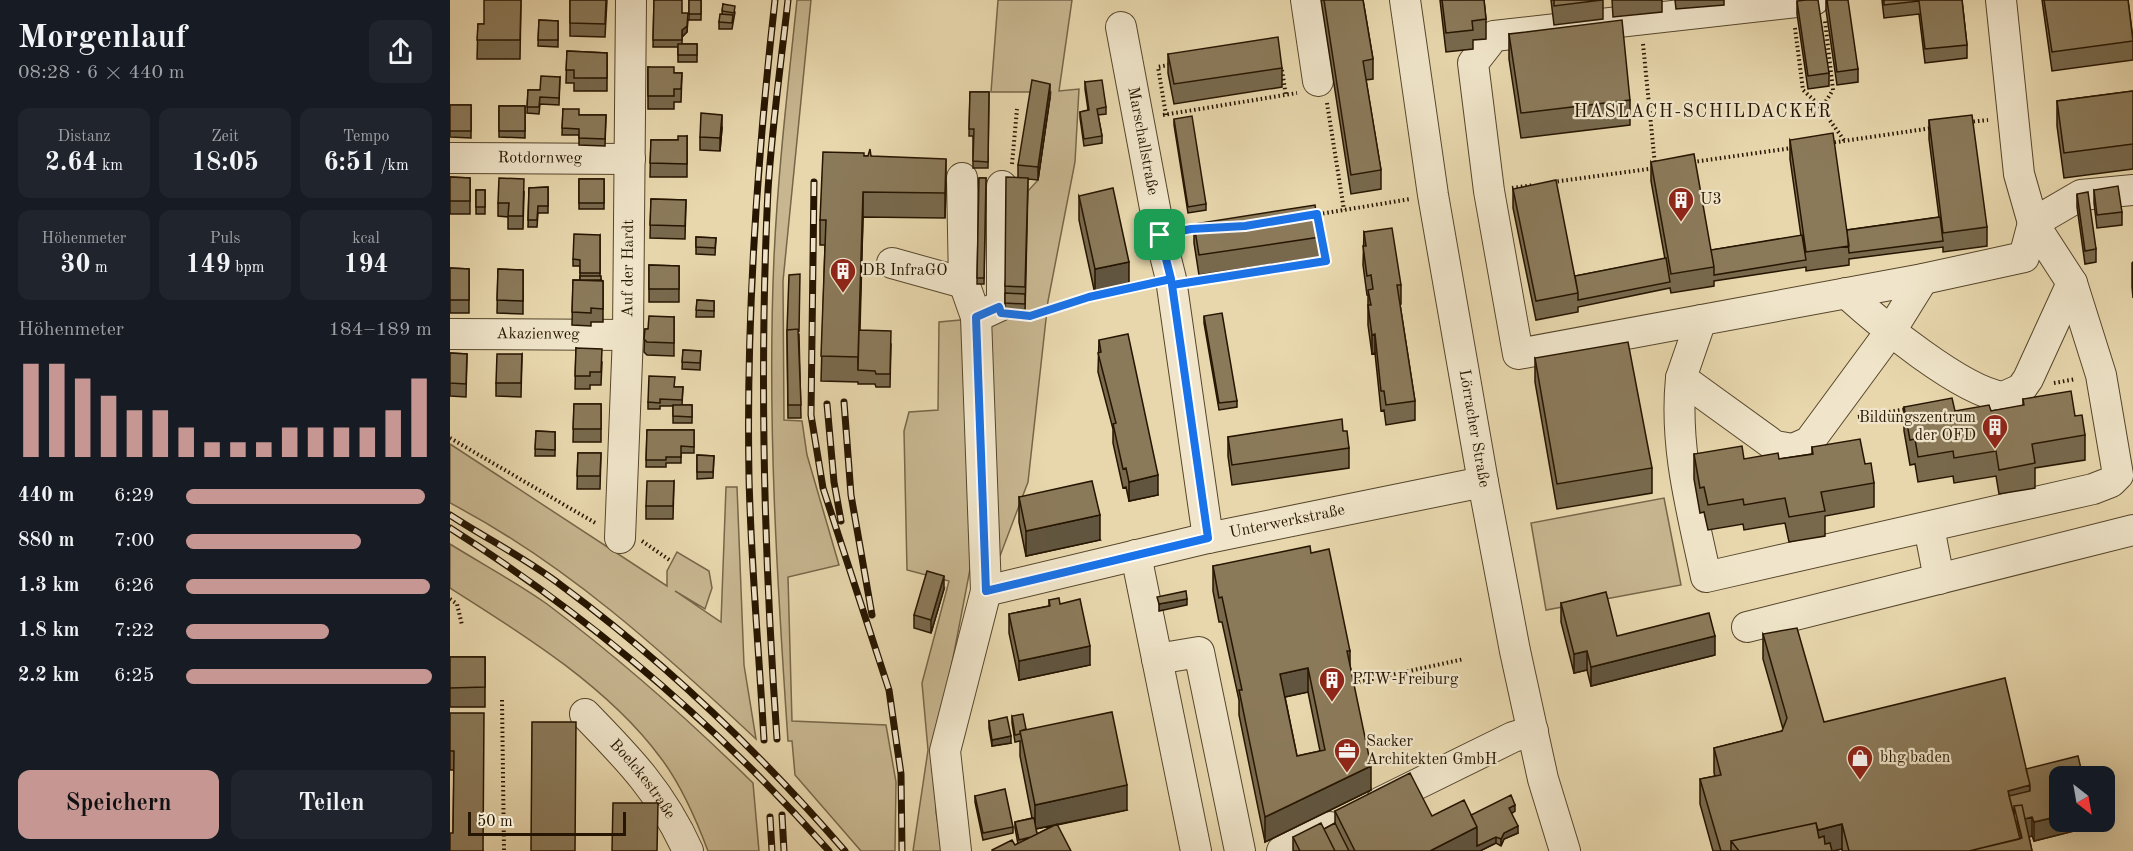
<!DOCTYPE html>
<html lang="de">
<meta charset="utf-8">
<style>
:root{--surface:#171b24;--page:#20242c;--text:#f1f3f6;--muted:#9ea1a6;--accent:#c59692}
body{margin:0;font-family:"Old Standard TT",serif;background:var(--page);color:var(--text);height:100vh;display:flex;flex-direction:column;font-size:22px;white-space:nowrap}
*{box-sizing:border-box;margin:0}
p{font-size:20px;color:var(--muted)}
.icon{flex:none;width:33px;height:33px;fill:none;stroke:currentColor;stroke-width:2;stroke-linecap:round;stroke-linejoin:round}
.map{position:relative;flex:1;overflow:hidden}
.drawer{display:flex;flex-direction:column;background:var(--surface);width:450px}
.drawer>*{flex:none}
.needle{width:39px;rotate:149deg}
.controls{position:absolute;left:1599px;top:766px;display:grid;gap:12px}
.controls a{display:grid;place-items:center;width:66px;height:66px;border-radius:12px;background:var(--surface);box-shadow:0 6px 24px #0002;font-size:30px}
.scale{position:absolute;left:18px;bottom:15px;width:158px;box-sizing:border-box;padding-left:6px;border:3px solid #261500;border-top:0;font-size:16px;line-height:21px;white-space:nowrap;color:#261500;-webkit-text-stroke:4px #f0e5ca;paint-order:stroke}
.pin{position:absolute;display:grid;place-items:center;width:51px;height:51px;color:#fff;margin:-26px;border-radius:12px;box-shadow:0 3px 9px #0006}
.round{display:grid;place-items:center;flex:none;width:63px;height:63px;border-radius:12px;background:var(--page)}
.overview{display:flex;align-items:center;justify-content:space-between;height:102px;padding:0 18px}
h1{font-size:33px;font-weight:700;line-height:45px}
.stats{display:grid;grid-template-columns:repeat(3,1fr);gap:9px;height:102px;padding:6px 18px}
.stats div{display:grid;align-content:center;border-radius:12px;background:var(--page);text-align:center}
.stats b{font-size:26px;font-weight:700}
.stats small{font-size:16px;font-weight:400}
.stats p{font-size:16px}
.chart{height:168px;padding:12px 18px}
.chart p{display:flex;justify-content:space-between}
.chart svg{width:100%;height:108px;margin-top:6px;stroke:var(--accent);stroke-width:6}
.button{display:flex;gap:12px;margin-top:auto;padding:12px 18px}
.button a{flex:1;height:69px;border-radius:12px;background:var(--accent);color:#111;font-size:24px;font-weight:700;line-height:69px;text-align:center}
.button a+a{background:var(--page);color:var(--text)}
ul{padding:0 18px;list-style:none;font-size:20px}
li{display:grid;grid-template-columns:96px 72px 1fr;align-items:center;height:45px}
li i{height:15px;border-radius:8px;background:var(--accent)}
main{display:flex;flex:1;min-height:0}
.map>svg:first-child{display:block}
.green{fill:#c7b690;stroke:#766648;stroke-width:1.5}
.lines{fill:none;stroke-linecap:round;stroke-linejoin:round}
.minor-casing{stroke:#56462b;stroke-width:32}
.path{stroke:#261500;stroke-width:4;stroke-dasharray:1.5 3;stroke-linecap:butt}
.minor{stroke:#f0e5ca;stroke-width:30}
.rail-casing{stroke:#261500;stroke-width:7}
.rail{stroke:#f0e5ca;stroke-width:4.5;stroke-dasharray:14;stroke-linecap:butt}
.wall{fill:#78694d;stroke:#261500;stroke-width:1.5;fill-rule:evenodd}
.shaded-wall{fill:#61553f;stroke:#261500;stroke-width:1.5}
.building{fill:#8b7a5a;stroke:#261500;stroke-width:1.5;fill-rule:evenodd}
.route-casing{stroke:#fff;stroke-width:12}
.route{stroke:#1a73e8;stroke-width:8}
.labels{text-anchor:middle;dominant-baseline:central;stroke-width:4.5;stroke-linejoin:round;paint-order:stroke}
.street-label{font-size:16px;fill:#261500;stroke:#f0e5ca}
.poi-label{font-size:16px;fill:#261500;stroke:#f0e5ca;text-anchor:start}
.neighbourhood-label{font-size:18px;letter-spacing:1.5px;fill:#261500;stroke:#f0e5ca}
</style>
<main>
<section class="drawer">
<div class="overview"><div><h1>Morgenlauf</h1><p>08:28 · 6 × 440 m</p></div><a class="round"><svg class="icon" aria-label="share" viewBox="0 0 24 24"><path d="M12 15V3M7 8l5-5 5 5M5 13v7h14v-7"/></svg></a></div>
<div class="stats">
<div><p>Distanz</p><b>2.64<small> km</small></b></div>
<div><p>Zeit</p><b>18:05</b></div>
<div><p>Tempo</p><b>6:51<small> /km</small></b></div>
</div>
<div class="stats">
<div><p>Höhenmeter</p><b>30<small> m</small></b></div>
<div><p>Puls</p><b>149<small> bpm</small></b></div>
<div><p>kcal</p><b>194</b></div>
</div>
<div class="chart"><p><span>Höhenmeter</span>184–189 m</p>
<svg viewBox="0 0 160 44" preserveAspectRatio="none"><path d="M5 44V6M15 44V6M25 44V12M35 44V19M45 44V25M55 44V25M65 44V32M75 44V38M85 44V38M95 44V38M105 44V32M115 44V32M125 44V32M135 44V32M145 44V25M155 44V12"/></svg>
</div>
<ul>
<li><b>440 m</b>6:29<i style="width:97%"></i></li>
<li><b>880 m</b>7:00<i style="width:71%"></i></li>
<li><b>1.3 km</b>6:26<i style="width:99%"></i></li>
<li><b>1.8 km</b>7:22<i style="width:58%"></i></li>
<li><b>2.2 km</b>6:25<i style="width:100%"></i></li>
</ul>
<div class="button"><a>Speichern</a><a>Teilen</a></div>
</section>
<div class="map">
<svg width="1683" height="851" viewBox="0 0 1683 851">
<rect width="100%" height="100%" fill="#e8d7ad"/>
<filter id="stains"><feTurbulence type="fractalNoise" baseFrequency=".00333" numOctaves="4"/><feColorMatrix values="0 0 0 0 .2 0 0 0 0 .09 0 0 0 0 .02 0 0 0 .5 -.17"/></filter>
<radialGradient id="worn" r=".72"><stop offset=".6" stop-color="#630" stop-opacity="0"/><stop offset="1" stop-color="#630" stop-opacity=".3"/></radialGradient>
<path class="green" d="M347 0H361L333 281 334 420 352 421 357 455 389 565 338 577 342 721 436 725 446 782 445 851H411L345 775 342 741H338C327 580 317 418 324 257 328 171 338 86 347 0Z
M548 0H622L609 91 629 89 625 162 598 301 578 482 550 556 521 564 485 752 486 812 492 851H463L478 750 472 683 499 581 457 570 454 431 459 412 488 410 489 322 575 314 578 191 588 180 601 92H541Z
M0 444 217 586V571L227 552 259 571 262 588 255 609 225 591 271 622 276 487H287L294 665 306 739C212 651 115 563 0 503Z
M1214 498 1231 585 1096 610 1081 523Z
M0 544C32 564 66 582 97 604 170 659 238 719 303 783L309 851H258C246 819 231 784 210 757 158 687 73 634 0 588Z"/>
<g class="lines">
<g class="minor-casing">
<g id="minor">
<path d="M856 0 868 81"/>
<path id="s1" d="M955 0 983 195 1033 482 1065 651 1093 779 1115 851"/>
<path d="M1364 0 1044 36 1023 63 1039 191 1068 354 1473 279 1574 257 1583 223 1631 195 1683 190"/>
<path id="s2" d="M671 27 710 235 721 279 758 538"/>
<path id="s3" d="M0 158 180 159"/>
<path d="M442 263 514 283"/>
<path d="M1396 293C1429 323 1511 391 1553 397L1571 389 1578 379 1622 283"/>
<path d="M526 317 552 305V186"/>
<path d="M1251 320 1231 378 1325 446 1343 449 1359 442 1440 332 1473 279"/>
<path id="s4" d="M0 334 178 335"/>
<path d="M1231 378C1224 447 1242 511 1256 577L1643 489 1661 482 1668 475 1651 375 1622 283 1583 223 1569 174 1551 0"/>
<path d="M1479 527 1489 579"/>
<path id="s5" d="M170 538 178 335 181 0"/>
<path d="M686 555 746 851"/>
<path id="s6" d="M536 591 758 538 1033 482"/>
<path d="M1297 627 1683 530"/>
<path d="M707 659 749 652 790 851"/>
<path id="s7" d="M135 714C179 759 212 793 238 851"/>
<path d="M931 802 1063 737 1083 731"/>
<path d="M506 851 495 751 536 591 526 317 514 283 512 178"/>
<path d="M832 851 880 827"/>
</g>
</g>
<path class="path" d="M1345 28 1353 90 1368 104 1394 140
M1193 44 1205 165
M832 70 836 96
M877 103 894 210
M1371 109 1383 90 1375 21
M713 115 847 93
M716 115 708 67 723 64
M1519 122 1538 120
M1380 143 1482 128
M1243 162 1342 148
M562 164 567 109
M1103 182 1206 168
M1062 188 1084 185
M864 215 960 199
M733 231 749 229
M747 281 876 261 867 214
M572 315 580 316 639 297 698 284
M1604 383 1626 379
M1408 417 1457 409
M0 438 147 524
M192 541 221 561
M0 599 7 604 12 625
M900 684 1014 659
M52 700 54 851"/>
<use href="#minor" class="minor"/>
<g class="rail-casing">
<path id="rail" d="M364 182 361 415 373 488 439 690 451 774 452 851
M394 402 401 495 422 615
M377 404 384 482 391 521
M0 515C37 539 77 559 112 586 216 663 311 754 395 851
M0 528C142 618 267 725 379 851
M327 739C314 556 309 373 318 190 322 126 331 63 338 0
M314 740C309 653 301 564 299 477 296 317 307 159 325 0
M332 815 334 851
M320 817 322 851"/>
</g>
<use href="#rail" class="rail"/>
</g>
<path class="wall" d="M71 0 70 59H27L28 24H34Z
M120 0H157L155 37 120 36Z
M204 0 232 13 238 20 237 32 232 37V44H247V62H228V47H203Z
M239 0H251V20H239Z
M871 0H913L923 59V79L916 80 931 170V189L901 194Z
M990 0H1034L1036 19V39L1023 40V49L996 52Z
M1101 0H1153V19L1104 25Z
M1162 0H1212V12L1163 17Z
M1225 0H1274V5L1226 9Z
M1376 0 1408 69V82L1387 85 1376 10Z
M1432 0H1512L1517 45V58L1475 63 1469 14 1434 18Z
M1592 0H1678L1683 39V60L1602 71Z
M1347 1 1379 73V86L1358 89 1347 14Z
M273 4 285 12 282 29H269V22L272 14Z
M89 20 108 21V47L88 46Z
M1059 34 1180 100V125L1071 138 1059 59Z
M117 51 157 53V91H124V83H116Z
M718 54 832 68V87L724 104 718 73Z
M198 67 224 73H232L231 102H224V109H198Z
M110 77 109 105 90 104 89 114 77 113 78 90H90Z
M635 82 656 107V114L648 115 652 136V143L634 146 630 118V112L638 110 635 89Z
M1683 91V169L1614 178 1607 126V101Z
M520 92H539L538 168H523V136H519Z
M600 97 588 180 578 179 575 310H555V286L568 177V165Z
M0 105H21V138L0 137Z
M49 106H75V138L49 137Z
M113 109 129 115H156L155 146 129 145V135H112Z
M724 119 756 204V210L738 213 724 125Z
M1479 120 1537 227V246L1493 252V247L1399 259V265L1356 271V267L1264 281V286L1221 293 1220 288 1128 307V312L1086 320 1063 208V189L1125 276 1215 259 1201 181V162L1261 250 1351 236 1340 159V140L1397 230 1489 217 1479 139Z
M272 128 270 151 250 150V137Z
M237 136V177H200L201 140H228Z
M414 156H421L496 184 495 218 413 217 410 330 441 344 440 387H426L425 384H408V382L371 381 375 245H370V220Z
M0 177 20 178V214H0Z
M529 178H536L534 284H527Z
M129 179H154V209H129Z
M98 187V213H88L87 227H78L79 188Z
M26 190H35V214H26Z
M1644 190 1672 212V225L1647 228 1644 203Z
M74 192 73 229H58V217L48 216V203Z
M1627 194 1646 249V262L1635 264 1627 207Z
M629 196 679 286 645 294 629 220Z
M201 199 236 200 235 239 200 238Z
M744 224 870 237V257L749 275 744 243Z
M914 232 951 285V304H950L965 401V420L936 425 934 410 931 411 925 353 922 354 918 325V295H917L913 265Z
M150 235V276L151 280 153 281V322H141V326L122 325 123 280H130V266H123V259Z
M246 237 266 238 265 255 246 254Z
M1683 262V298L1682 287V263Z
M199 265 229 266V302H199Z
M0 268 19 269V313H0Z
M48 269 73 270V314L47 313Z
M247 300 264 301V317H246Z
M754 316 787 401V407L769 410 754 323Z
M224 317V356L197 355 194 352 195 329H198Z
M337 330 349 334 351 418H338Z
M649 340 708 495 679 501 676 487 673 488 663 443V429L648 372Z
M126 348 152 362 151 385H140V389H125Z
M233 350 251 351 250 370 232 369Z
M0 353 17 354 16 397 0 396Z
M72 354 71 397 46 396V383Z
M1085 358 1202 468V493L1107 509 1085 382Z
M224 387H233L232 405H242V423H223V406H210V409H198V402Z
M1573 399 1625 416 1635 435V460L1585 468V488L1549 494 1546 476 1504 483 1503 476 1468 482 1465 464 1460 465 1454 431V407L1505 411H1541L1573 406Z
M124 404H151V442H123Z
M197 430H244V453H231V463H216V467H196Z
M86 431 105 432V456H85Z
M893 431 899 448V468L782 485 778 456V437Z
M1362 447 1415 464 1424 483V507L1375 516V536L1339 542 1335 523 1294 530 1293 524 1258 530 1254 512 1250 513 1244 479V454L1294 459H1329L1362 454Z
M128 453H151L150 489H127Z
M247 455 264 456 263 478 247 479Z
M224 481 223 519H196V506Z
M569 497 650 540 576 556 569 522Z
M861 553 900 651V665L921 790 815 842 789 715V700L772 622H769L763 591V566ZM858 692 870 751 847 756 835 697Z
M494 589 481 633 464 628V615Z
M599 600 610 604 640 665 569 680 559 633V614L599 606Z
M1111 603 1167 636 1265 655 1141 686 1137 670 1124 673 1111 622Z
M1313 634 1374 722 1576 769 1640 822V827L1584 841 1582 836 1579 837 1582 851H1392V849L1383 851H1263L1250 804V779L1265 776 1264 773V748L1332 731 1333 729 1313 659Z
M0 657H35V707H0Z
M0 713 33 851 3 833 4 770H0Z
M562 716 576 729 677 810 607 825 565 845 568 844 565 828V822L582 818 570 756V741L565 742 562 723ZM605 825 587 834 586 829Z
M539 721 561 743 542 746 539 728Z
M525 796 563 827V833L533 840 525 802Z
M885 811 982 816 1021 815 1065 811 1061 813 1068 833 1054 839 1051 846 1046 843 1030 851H843V837L874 829 885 823Z"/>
<path class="shaded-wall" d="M237 26V32L232 37V30Z
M600 84V97L588 180V167Z
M272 115V128L270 151V138Z
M496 159V184L495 218V193Z
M413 192V217L408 370V357Z
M679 262V286L645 294V269Z
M925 334V353L922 354V335Z
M708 475V495L679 501V482Z
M650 515V540L576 556V531Z
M494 576V589L481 633V620Z
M737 599V605L709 611V604Z
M1265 636V655L1141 686V667Z
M640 646V665L569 680V661Z
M1137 651V670L1124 673V654Z
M858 668V692L830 698V674Z
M561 736V743L542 746V740Z
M921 766V790L815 842V817Z
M677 785V810L585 829V805Z
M1580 785V810L1564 806V814L1558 791Z
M1065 805V811L1059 815V808Z
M1610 816V822H1640V827L1584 841V822Z
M1582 817V836L1572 839 1567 821Z
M1392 824V849L1383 851H1289Z
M1068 826V833L1054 839 1051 846V839L1054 833Z
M1027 827 1046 837V843L1030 851H980Z"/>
<path class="building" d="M34 0H71L70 40H27L28 24H34Z
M120 0H156L155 24 120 23Z
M204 0H232V13H238L237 26 232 30V40H203Z
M239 0H251V14H239Z
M874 0H913L923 59 913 61 931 170 901 175Z
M992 0H1034L1036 19 1022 21 1023 30 996 33Z
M1104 0H1152L1104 6Z
M1356 0H1368L1379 73 1358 76 1347 1Z
M1377 0H1398L1408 69 1387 72Z
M1434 0H1512L1517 45 1475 49 1469 1 1434 5Z
M1594 0H1678L1683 41 1602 52Z
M273 4 285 6 284 13 272 11Z
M270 14 283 15 282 23 269 22Z
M89 20 108 21V40H88Z
M1172 20 1180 100 1071 113 1059 34Z
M828 37 832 68 724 84 718 54Z
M228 44H247V55H228Z
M117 51 157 53V78H124V70H116Z
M198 67H224V73H232L231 89H224V96H198Z
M91 76 110 77 109 98 90 97 89 107H77L78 90H90Z
M582 80 600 84 588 167 568 165Z
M652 80 656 107 647 109 652 136 634 139 630 112 639 110 635 82Z
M1683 91V144L1614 153 1607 101Z
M520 92H539L538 162 523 161 524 129H519Z
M0 105H21V131H0Z
M49 106H75V131H49Z
M113 109H129V115H156L155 139 129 138V129L112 128Z
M251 113 272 115 270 138 250 137Z
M1522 115 1537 227 1493 233 1479 120Z
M742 116 756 204 738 207 724 119Z
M1383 133 1399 246 1356 252 1340 140Z
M228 136H237V164L200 163 201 140H228Z
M420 149 421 156 496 159 495 193 413 192 408 357 371 356 376 220H370L373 152 414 153V156H418Z
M1244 154 1264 267 1221 274 1201 162Z
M0 177 20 178V201H0Z
M556 177 578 178 575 287 555 286Z
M49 178 74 179 73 216H58L59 203H48Z
M529 178H536L534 278H527Z
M129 179H154V203H129Z
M1106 180 1128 293 1086 301 1063 189Z
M1668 186 1672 212 1647 215 1644 190Z
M98 187V206H88L87 220H78L79 188Z
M663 188 679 262 645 269 629 196Z
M26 190H35V207H26Z
M1638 192 1646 249 1635 251 1627 194Z
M201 199 236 200 235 226 200 225Z
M865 205 870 237 749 255 744 224Z
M1490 217 1493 241 1399 253 1397 230Z
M942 228 951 285H947L965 401 936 405 934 391H931L925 334 922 335 918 305H921L918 290 923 289 921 275 917 276 913 246H916L914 232Z
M124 234 150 235V273H130V260L123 259Z
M1352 235 1356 260 1264 275V267L1261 250Z
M246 237 266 238 265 248 246 247Z
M1216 258 1220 282 1128 300V293L1125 276Z
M199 265 229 266V289H199Z
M0 268 19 269V300H0Z
M48 269 73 270V301L47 300Z
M350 274 349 332 348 329 337 330 339 275Z
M130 276H151V280H130Z
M123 280 153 281V309L141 308V313L122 312Z
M555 293 575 294V304L555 303Z
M247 300 264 301V311L246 310Z
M772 313 787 401 769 403 754 316Z
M199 316 224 317V343L197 342 194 339 195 329H198Z
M348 329 351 405H338L337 330Z
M409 330 441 331 440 374H426L425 371 408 370Z
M678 334 708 475 679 482 676 468 673 469 663 424 666 423 648 353 651 352 649 340Z
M1178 342 1202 468 1107 484 1085 358Z
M126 348 152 349 151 372H140V376H125Z
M233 350 251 351 250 363 232 362Z
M0 353 17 354 16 384 0 383Z
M47 354H72L71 383H46Z
M199 376 225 377 224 387H233L232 400 210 399V403L198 402Z
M1621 391 1625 416 1632 415 1635 435 1582 444 1585 463 1549 470 1546 451 1504 458 1503 451 1468 457 1465 439 1460 440 1454 407 1502 398 1505 411 1539 405 1541 411 1574 405 1573 399Z
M124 404H151V429H123Z
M223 405H242V417L223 416Z
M892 419 893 431H897L899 448 782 465 778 437Z
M197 430H244V447L231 446V457H216V460H196Z
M86 431 105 432V450L85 449Z
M1410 439 1415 464 1421 463 1424 483 1371 492 1375 511 1339 517 1335 498 1294 505 1293 499 1258 505 1254 487 1250 488 1244 454 1292 446 1294 459 1328 453 1329 459 1363 454 1362 447Z
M128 453H151L150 476H127Z
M247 455 264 456 263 472H247Z
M197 481H224L223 506H196Z
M642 481 650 515 576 531 569 497Z
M860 546 861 553 879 549 900 651H897L921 766 815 817 789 690H792L772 597 769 598 763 566ZM858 668 875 750 847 756 830 674Z
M477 571 494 576 481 620 464 615Z
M736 591 737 599 709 604 707 597Z
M1156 592 1167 636 1259 613 1265 636 1141 667 1137 651 1124 654 1111 603Z
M609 598 610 604 630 599 640 646 569 661 559 614 600 606 599 600Z
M1347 628 1374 722 1555 678 1580 785 1558 791 1570 839 1519 851H1399L1392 824 1368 830 1366 823 1281 841V851H1271L1250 779 1271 775 1264 748 1332 731 1337 718 1313 634Z
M0 657H35V687L0 688Z
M662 712 677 785 585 805 570 731Z
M0 713H34L33 851H0V833H3L4 751H0Z
M573 714 576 729 570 731V734L565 735 562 716Z
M557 717 561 736 542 740 539 721Z
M82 722H126L125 851H81Z
M1628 756 1633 777H1610V816L1584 822 1582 817 1575 819 1572 805 1564 806V815L1559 796 1580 791V785L1576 769Z
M960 773 982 816 1014 800 1027 827 980 851H905L885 811Z
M555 789 563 827 533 833 525 796Z
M1061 795 1065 805 1059 808 1068 826 1054 833 1051 839 1046 837 1027 846V827L1021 815Z
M163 803H208L207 851H162Z
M1572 805 1582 851H1519L1572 838 1564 806Z
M584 818 587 834 581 837 569 840 565 822Z
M871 823 885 851H850L843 837Z
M885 823 899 851H885L874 829Z
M1366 823 1369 838 1374 836 1375 844 1380 843 1382 851H1289L1281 841Z
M607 824 621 851H542V850L562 840 565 845Z"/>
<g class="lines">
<g class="route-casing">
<path id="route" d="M867 214 876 261 722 285 758 538 536 591 526 317 549 307 551 313 580 316 639 297 721 279 710 235 741 229 795 226Z"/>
</g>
<use href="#route" class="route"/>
</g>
<defs>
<g id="building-pin" transform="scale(1.35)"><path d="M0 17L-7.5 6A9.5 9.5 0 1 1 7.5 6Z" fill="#8f2418" stroke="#f0e5ca"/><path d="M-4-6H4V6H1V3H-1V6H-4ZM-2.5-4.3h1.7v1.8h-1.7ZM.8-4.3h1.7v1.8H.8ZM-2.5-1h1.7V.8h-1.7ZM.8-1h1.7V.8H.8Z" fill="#fff"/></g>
<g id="office-pin" transform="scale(1.35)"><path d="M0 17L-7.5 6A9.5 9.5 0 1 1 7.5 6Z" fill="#8f2418" stroke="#f0e5ca"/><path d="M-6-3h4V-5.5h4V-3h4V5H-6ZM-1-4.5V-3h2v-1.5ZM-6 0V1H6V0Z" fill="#fff"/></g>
<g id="shop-pin" transform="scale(1.35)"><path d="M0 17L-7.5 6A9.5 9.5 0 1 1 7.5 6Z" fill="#8f2418" stroke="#f0e5ca"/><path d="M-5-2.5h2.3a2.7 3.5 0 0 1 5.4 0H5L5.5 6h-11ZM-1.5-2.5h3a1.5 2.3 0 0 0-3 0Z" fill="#fff"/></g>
</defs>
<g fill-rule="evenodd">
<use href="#building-pin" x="1231" y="200"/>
<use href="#building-pin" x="393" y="271"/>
<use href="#building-pin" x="1545" y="427"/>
<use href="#building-pin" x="882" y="680"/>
<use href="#office-pin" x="897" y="751"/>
<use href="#shop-pin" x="1410" y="758"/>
</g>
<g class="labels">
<g class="street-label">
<text stroke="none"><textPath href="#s2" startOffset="116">Marschallstraße</textPath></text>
<text stroke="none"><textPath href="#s3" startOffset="90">Rotdornweg</textPath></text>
<text stroke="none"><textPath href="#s5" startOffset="270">Auf der Hardt</textPath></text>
<text stroke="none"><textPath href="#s4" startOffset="88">Akazienweg</textPath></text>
<text stroke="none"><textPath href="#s1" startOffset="434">Lörracher Straße</textPath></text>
<text stroke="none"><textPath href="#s6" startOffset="309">Unterwerkstraße</textPath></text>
<text stroke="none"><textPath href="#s7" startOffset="87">Boelckestraße</textPath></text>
</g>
<g class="poi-label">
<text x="1250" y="200">U3</text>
<text x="412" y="271">DB InfraGO</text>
<text x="1526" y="418" text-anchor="end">Bildungszentrum<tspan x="1526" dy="18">der OFD</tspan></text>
<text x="902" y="680">PTW-Freiburg</text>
<text x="916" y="742">Sacker<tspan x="916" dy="18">Architekten GmbH</tspan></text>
<text x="1430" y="758">bhg baden</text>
</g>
<g class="neighbourhood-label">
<text x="1253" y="112">HASLACH-SCHILDACKER</text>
</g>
</g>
<rect width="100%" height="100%" filter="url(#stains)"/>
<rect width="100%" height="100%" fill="url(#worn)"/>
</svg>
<div class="controls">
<a><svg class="needle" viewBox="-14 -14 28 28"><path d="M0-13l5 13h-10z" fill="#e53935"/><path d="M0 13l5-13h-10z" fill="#9ea1a6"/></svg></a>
</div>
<div class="scale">50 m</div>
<div class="pin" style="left:710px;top:235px;background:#1e9e55"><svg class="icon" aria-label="arrive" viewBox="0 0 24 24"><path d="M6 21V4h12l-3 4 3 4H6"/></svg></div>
</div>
</main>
